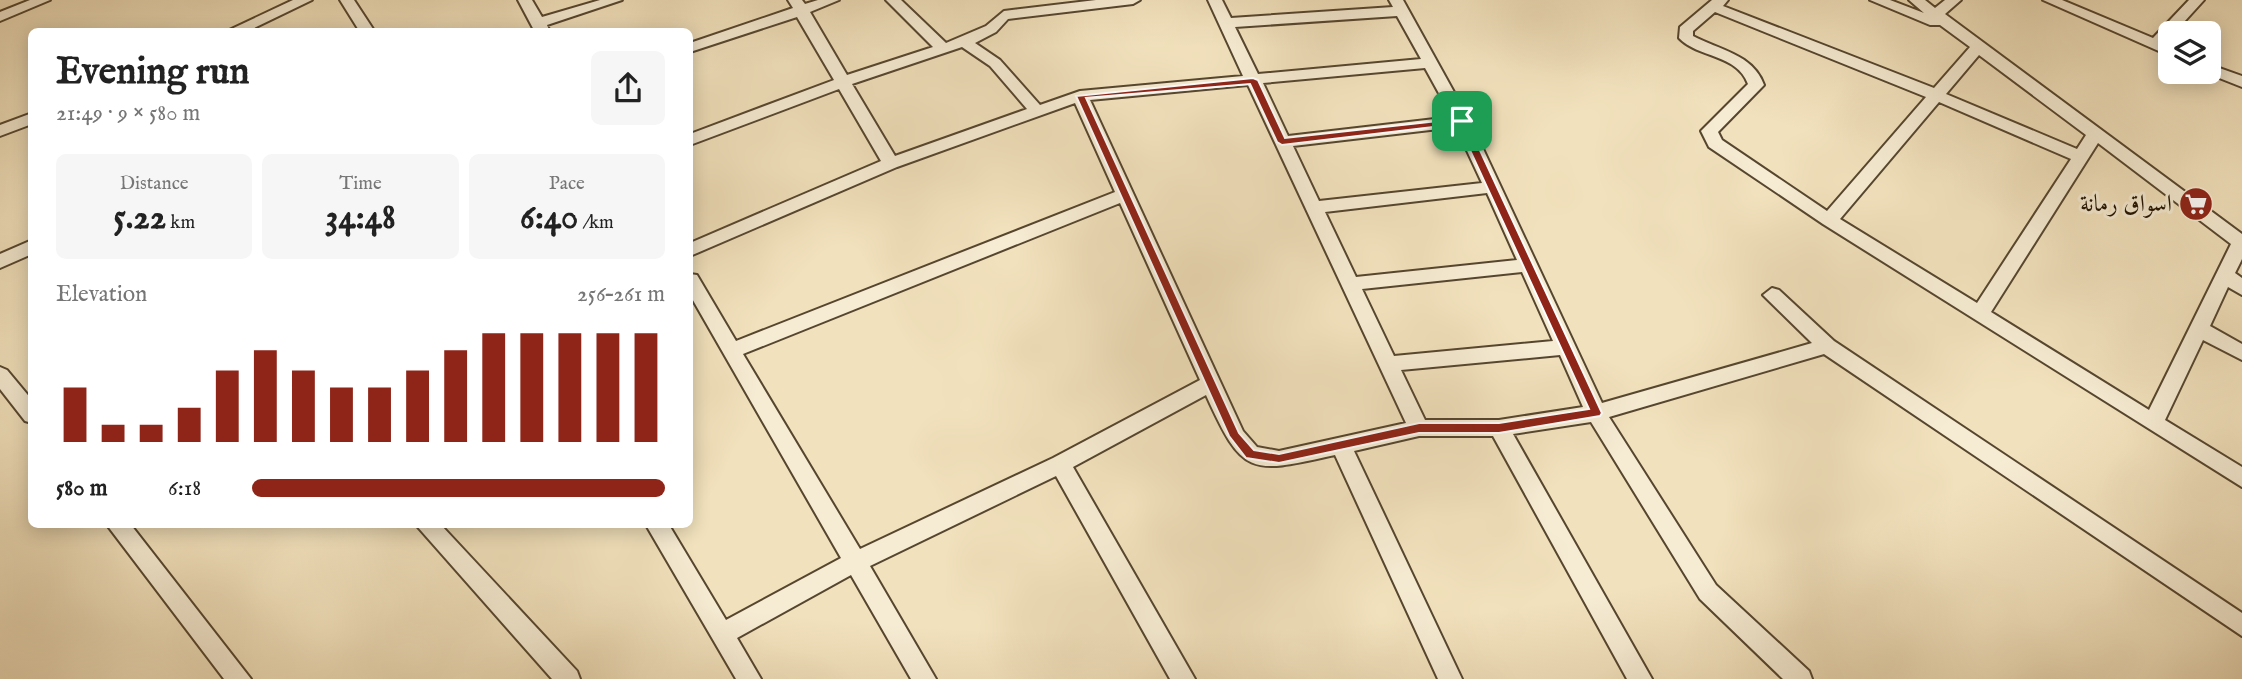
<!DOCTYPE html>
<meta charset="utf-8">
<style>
:root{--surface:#fff;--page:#f6f6f6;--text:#222;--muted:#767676;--accent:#8f2418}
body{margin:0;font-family:"IM FELL English",Amiri,serif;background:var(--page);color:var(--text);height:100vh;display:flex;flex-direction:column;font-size:26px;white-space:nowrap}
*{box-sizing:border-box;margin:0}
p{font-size:23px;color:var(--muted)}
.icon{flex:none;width:38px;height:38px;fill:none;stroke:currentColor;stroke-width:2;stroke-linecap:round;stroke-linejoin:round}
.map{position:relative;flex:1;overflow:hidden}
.sheet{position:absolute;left:28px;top:28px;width:665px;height:500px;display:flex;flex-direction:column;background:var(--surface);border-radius:10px;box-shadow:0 4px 18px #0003}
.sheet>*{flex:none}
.buttons{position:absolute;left:2158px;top:21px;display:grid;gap:14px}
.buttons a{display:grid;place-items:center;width:63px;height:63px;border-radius:10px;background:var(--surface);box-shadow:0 4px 18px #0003;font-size:35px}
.pin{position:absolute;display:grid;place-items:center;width:60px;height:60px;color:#fff;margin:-30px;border-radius:14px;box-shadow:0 4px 10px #0006}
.round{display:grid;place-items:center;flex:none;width:74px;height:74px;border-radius:10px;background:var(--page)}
.overview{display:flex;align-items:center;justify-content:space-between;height:119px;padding:0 28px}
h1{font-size:38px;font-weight:700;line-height:52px}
.metrics{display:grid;grid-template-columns:repeat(3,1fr);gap:10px;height:119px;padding:7px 28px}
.metrics div{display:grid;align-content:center;border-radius:10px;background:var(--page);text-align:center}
.metrics b{font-size:35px;font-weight:700}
.metrics small{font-size:19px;font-weight:400}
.metrics p{font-size:19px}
.chart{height:196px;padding:14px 28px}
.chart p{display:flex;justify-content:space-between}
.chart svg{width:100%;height:126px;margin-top:7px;stroke:var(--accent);stroke-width:6}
ul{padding:0 28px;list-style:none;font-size:23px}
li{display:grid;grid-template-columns:112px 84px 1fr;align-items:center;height:52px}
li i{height:18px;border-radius:9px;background:var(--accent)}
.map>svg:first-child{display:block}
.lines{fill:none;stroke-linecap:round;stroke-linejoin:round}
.minor-casing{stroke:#56462f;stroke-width:4}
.minor{fill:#f6ecd3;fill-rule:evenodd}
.route{fill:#8f2418;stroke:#fff;stroke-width:2;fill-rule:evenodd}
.labels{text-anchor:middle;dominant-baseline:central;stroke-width:6;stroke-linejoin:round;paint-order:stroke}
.poi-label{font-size:24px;fill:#221300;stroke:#f6ecd3;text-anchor:end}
</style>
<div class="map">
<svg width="2242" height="679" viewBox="0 0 2242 679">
<rect width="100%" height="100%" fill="#f1e1bc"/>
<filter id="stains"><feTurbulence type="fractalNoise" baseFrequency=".00286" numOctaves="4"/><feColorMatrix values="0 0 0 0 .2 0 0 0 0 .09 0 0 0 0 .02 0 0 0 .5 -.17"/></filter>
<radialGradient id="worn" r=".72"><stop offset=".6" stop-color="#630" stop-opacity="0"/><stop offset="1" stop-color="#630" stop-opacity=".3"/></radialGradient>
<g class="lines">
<g class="minor-casing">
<path id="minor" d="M30 0H50L0 21V12Z
M293 0H312L246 32H225Z
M340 0H354L375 32H360Z
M518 0H532L542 17 600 0H622L547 25 550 32H535Z
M788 0H802L805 4 818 0H839L810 12 847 75 933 47 886 0H901L946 43 986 26 1004 11 1096 0H1140L1133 4 1008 19 996 32 975 43 1000 60 1040 105 1080 91 1243 76 1208 0H1222L1231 18 1393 7 1389 0H1403L1470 121 1602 403 1812 343 1763 295 1772 288 1779 290 1834 341 2242 613V636L1824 354 1609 417 1716 585 1809 671 1812 679H1783L1700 599 1591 422 1513 434 1652 679H1627L1493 436H1419L1354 451 1462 679H1438L1335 455C1250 474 1243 477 1206 395L1073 467 1195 679H1170L1056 476 870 566 936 679H911L851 575 737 638 761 679H736L646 525H669L726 620 841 558 690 295V274L697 275 736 341 1115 192 1075 103 897 167 690 256V243L881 161 839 89 690 145V134L834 80 797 17 690 52V43L793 8ZM1397 16 1421 59 1258 74 1235 27ZM962 47 990 66 1027 109 895 156 852 84ZM1425 68 1452 117 1288 136 1263 83ZM1248 85 1406 423 1279 451 1257 447 1243 431 1090 100ZM1456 127 1482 183 1319 201 1293 146ZM1487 193 1517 260 1356 277 1325 212ZM1120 203 1200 380 1053 458 860 549 743 354ZM1522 272 1553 341 1394 356 1362 289ZM1560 355 1583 407 1499 420H1425L1401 370Z
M1712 0H1728L1723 6 1934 88 1970 47 1940 25H1930L1870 0H1890L1924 13 1909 0H1925L1935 8 1945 0H1961L1945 14 2242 234V259L2235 273 2242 278V295L2228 287 2210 326 2242 344V360L2203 340 2165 420 2242 467V487L1823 224 1709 147 1701 131 1748 84C1737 54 1698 58 1679 38L1680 27ZM1715 12 1926 97 1827 211 1722 140 1718 132 1764 85C1753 54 1719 50 1693 36V31ZM1979 55 2086 135 2077 149 1946 94ZM1939 102 2071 159 1977 303 1840 219ZM2098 143 2231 244 2149 410 1991 312Z
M2043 0H2062L2153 38 2189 0H2204L2174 33H2170L2165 43 2170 46V56Z
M2208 64 2242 76V87L2204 72H2208Z
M32 113V124L0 136V125Z
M32 240V254L0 268V254Z
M0 367 7 370 32 400V423L25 421 0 389Z
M107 525H131L251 679H224Z
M416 525H441L577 671 580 679H552Z"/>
</g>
<use href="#minor" class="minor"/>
</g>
<path class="route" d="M1253 78 1258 80 1285 138 1465 118 1602 413 1600 416 1499 433H1419L1279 463 1246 458 1229 436 1076 96ZM1250 84 1277 142 1282 145 1458 124 1589 409 1499 423H1419L1279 454 1254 450 1239 433 1086 98Z"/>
<defs>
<g id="supermarket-disc" transform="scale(1.75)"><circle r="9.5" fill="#8f2418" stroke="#f6ecd3"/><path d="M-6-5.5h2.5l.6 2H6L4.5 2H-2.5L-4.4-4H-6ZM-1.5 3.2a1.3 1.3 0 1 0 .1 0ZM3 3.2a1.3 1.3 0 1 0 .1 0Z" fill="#fff"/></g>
</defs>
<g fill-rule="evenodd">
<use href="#supermarket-disc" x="2196" y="204"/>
</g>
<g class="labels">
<g class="poi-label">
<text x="2172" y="204">اسواق رمانة</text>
</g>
</g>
<rect width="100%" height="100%" filter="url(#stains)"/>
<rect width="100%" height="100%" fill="url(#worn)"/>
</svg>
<div class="buttons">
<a><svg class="icon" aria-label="layers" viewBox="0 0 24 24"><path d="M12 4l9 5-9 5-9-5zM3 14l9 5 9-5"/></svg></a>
</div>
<div class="pin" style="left:1462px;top:121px;background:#1e9e55"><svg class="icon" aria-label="arrive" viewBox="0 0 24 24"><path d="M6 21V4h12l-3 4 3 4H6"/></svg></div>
<section class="sheet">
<div class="overview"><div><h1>Evening run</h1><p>21:49 · 9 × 580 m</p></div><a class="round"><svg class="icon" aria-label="share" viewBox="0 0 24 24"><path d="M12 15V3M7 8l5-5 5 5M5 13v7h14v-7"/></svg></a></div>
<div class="metrics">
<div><p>Distance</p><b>5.22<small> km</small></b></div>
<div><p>Time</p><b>34:48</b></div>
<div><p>Pace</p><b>6:40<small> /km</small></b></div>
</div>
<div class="chart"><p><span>Elevation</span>256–261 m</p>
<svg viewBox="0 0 160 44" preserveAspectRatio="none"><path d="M5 44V25M15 44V38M25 44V38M35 44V32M45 44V19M55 44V12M65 44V19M75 44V25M85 44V25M95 44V19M105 44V12M115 44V6M125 44V6M135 44V6M145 44V6M155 44V6"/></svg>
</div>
<ul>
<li><b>580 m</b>6:18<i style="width:100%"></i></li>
</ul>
</section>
</div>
